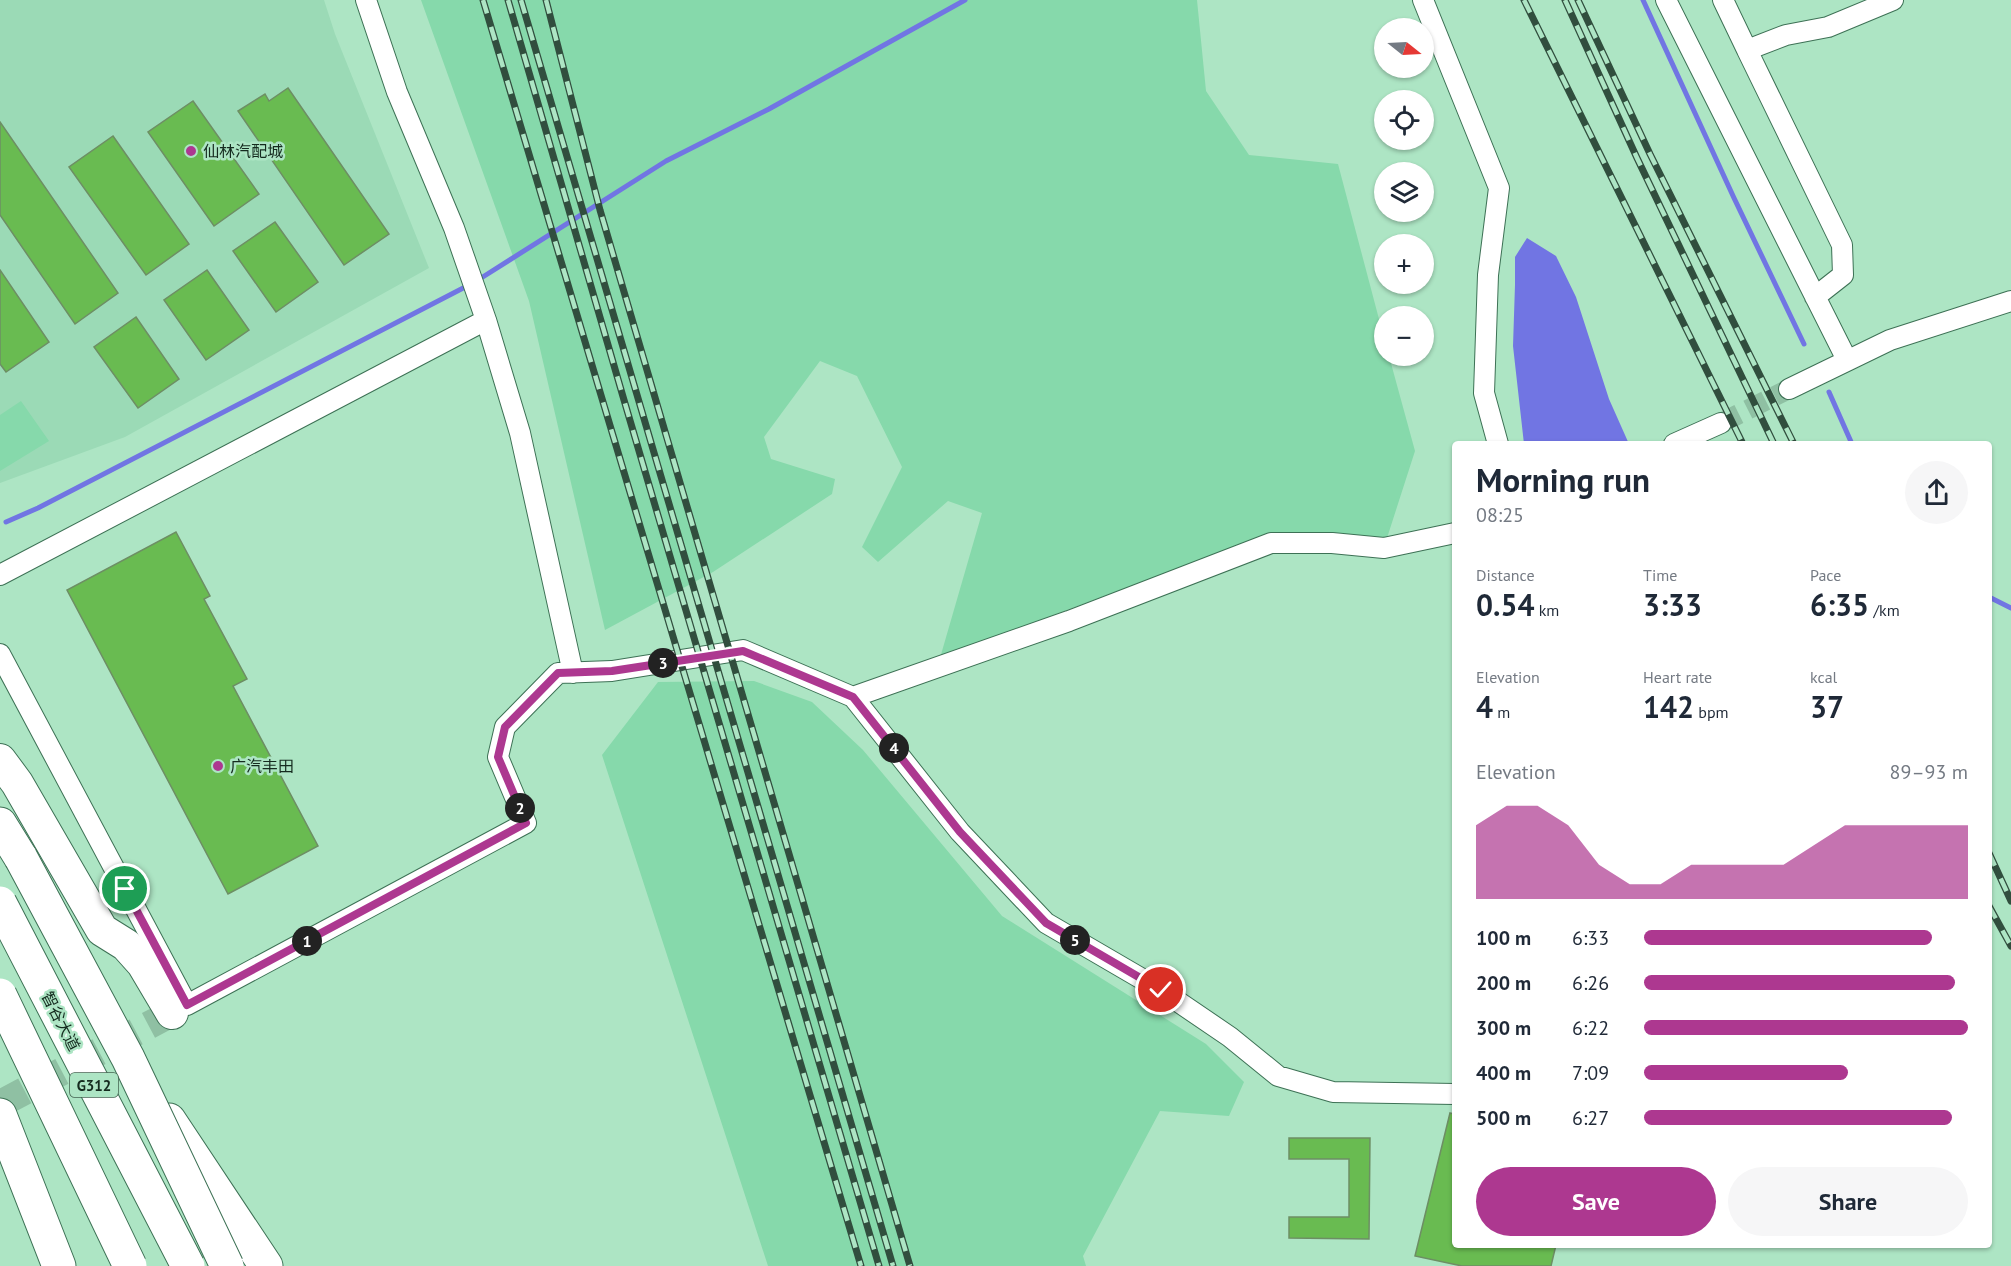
<!DOCTYPE html>
<meta charset="utf-8">
<style>
:root{--surface:#fff;--page:#f6f6f7;--text:#1f2937;--muted:#747a83;--accent:#ad3890}
body{margin:0;font-family:"PT Sans","Noto Sans SC",sans-serif;background:var(--page);color:var(--text);height:100vh;display:flex;flex-direction:column;font-size:22px;white-space:nowrap}
*{box-sizing:border-box;margin:0}
p{font-size:20px;color:var(--muted)}
.icon{flex:none;width:33px;height:33px;fill:none;stroke:currentColor;stroke-width:2;stroke-linecap:round;stroke-linejoin:round}
.map{position:relative;flex:1;overflow:hidden}
.panel{position:absolute;left:1452px;top:441px;width:540px;height:807px;display:flex;flex-direction:column;background:var(--surface);border-radius:6px;box-shadow:0 2px 4px #0004}
.panel>*{flex:none}
.needle{width:39px;rotate:108deg}
.controls{position:absolute;left:1374px;top:18px;display:grid;gap:12px}
.controls a{display:grid;place-items:center;width:60px;height:60px;border-radius:50%;background:var(--surface);box-shadow:0 2px 4px #0004;font-size:30px}
.pin{position:absolute;display:grid;place-items:center;width:51px;height:51px;color:#fff;margin:-26px;border:3px solid #fff;border-radius:50%;box-shadow:0 2px 6px #0007}
.km{position:absolute;width:30px;height:30px;margin:-15px;border-radius:50%;background:#222;color:#fff;font-size:16px;line-height:30px;text-align:center}
.round{display:grid;place-items:center;flex:none;width:63px;height:63px;border-radius:32px;background:var(--page)}
.headline{display:flex;align-items:center;justify-content:space-between;height:102px;padding:0 24px}
h1{font-size:33px;font-weight:700;line-height:45px}
.metrics{display:grid;grid-template-columns:repeat(3,1fr);gap:9px;height:102px;padding:6px 24px}
.metrics div{display:grid;align-content:center}
.metrics b{font-size:30px;font-weight:700}
.metrics small{font-size:16px;font-weight:400}
.metrics p{font-size:16px}
.chart{height:168px;padding:12px 24px}
.chart p{display:flex;justify-content:space-between}
.chart svg{width:100%;height:108px;margin-top:6px;fill:var(--accent);opacity:.7}
.button{display:flex;gap:12px;margin-top:auto;padding:12px 24px}
.button a{flex:1;height:69px;border-radius:36px;background:var(--accent);color:#fff;font-size:24px;font-weight:700;line-height:69px;text-align:center}
.button a+a{background:var(--page);color:var(--text)}
ul{padding:0 24px;list-style:none;font-size:20px}
li{display:grid;grid-template-columns:96px 72px 1fr;align-items:center;height:45px}
li i{height:15px;border-radius:8px;background:var(--accent)}
.map>svg:first-child{display:block}
.built{fill:#9bdab6}
.green{fill:#86d9ab}
.water{fill:#7175e3}
.lines{fill:none;stroke-linecap:round;stroke-linejoin:round}
.stream{stroke:#7175e3;stroke-width:5}
.building{fill:#69bb51;stroke:#6d8e64;stroke-width:1.5}
.street-tunnel{stroke:#8fc0a3;stroke-width:20;stroke-dasharray:20 10;stroke-linecap:butt}
.secondary-tunnel{stroke:#8fc0a3;stroke-width:28;stroke-dasharray:28 14;stroke-linecap:butt}
.street-casing{stroke:#3d7155;stroke-width:22}
.primary-casing{stroke:#3d7155;stroke-width:34}
.highway-casing{stroke:#3d7155;stroke-width:35}
.street{stroke:#fff;stroke-width:20}
.primary{stroke:#fff;stroke-width:32}
.highway{stroke:#fff;stroke-width:33}
.rail-casing{stroke:#314e3e;stroke-width:7}
.rail{stroke:#ade5c4;stroke-width:4.5;stroke-dasharray:14;stroke-linecap:butt}
.highway-bridge-casing{stroke:#3d7155;stroke-width:35;stroke-linecap:butt}
.highway-bridge{stroke:#fff;stroke-width:33}
.route-casing{stroke:#fff;stroke-width:12}
.route{stroke:#ad3890;stroke-width:8}
.poi-dot{fill:#ad3890;stroke:#ade5c4;stroke-width:2}
.labels{text-anchor:middle;dominant-baseline:central;stroke-width:5;stroke-linejoin:round;paint-order:stroke}
.shield{fill:#ade5c4;stroke:#436350;stroke-width:1.5}
.shield-label{font-size:15px;font-weight:bold;fill:#152b1f}
.poi-label{font-size:16px;fill:#152b1f;stroke:#ade5c4;text-anchor:start}
.street-label{font-size:16px;fill:#152b1f;stroke:#ade5c4}
</style>
<div class="map">
<svg width="2011" height="1266" viewBox="0 0 2011 1266">
<rect width="100%" height="100%" fill="#ade5c4"/>
<path class="built" d="M0 0H324L335 34 429 268 125 437 0 483Z"/>
<path class="green" d="M421 0H1197L1206 91 1249 155 1338 164 1384 338V356H1389L1415 451 1387 538 1269 534 940 658 982 513 948 501 878 562 862 547 902 467 857 376 820 361 764 437 771 459 835 479 832 494 713 572 605 630 529 301Z
M21 401 49 441 0 471V415Z
M754 681 812 702 863 750 1002 916 1206 1044 1244 1082 1229 1116 1160 1111 1083 1256 1086 1266H768L602 755 658 682Z"/>
<path class="water" d="M1527 238 1556 256 1576 297 1609 399 1629 444H1524L1513 346 1515 285V257Z"/>
<g class="lines">
<path class="stream" d="M1643 0 1734 198 1804 344
M478 280 666 161 769 109 965 0
M1829 392 1852 444
M6 522 38 508 469 285
M1989 597 2011 608"/>
</g>
<path class="building" d="M288 88 389 234 344 265 238 111 265 94 269 101Z
M193 101 259 194 214 226 148 132Z
M0 122 118 293 75 324 0 215Z
M113 136 189 244 146 275 69 167Z
M275 222 318 282 276 312 233 251Z
M0 270 49 342 6 372 0 364Z
M207 270 249 330 206 360 164 300Z
M136 317 179 379 138 408 94 347Z
M176 532 210 596 204 599 247 679 233 686 318 846 228 894 67 590Z
M1450 1113 1455 1114V1245H1556L1551 1266H1462L1415 1256Z
M1289 1138H1370L1369 1239 1289 1238V1217H1349V1159H1289Z"/>
<g class="lines">
<path class="street-tunnel" d="M1721 423 1789 389"/>
<path class="secondary-tunnel" d="M0 1104 172 1013"/>
<g class="street-casing">
<path id="street" d="M366 0 397 92 454 228 486 320 520 433 573 673
M1423 0 1499 188 1488 275 1484 393 1498 444
M1666 0 1847 360
M1723 0 1747 50
M1815 297 1843 275 1842 245 1747 50 1786 35 1828 27 1893 0
M1789 389 1890 340 2011 301
M1674 444 1721 423
M0 575 486 320
M0 654 187 1005 526 823 498 757 505 727 558 673 612 671 743 650 853 697 960 832 1046 923 1161 990 1230 1037 1278 1076 1333 1092 1455 1094
M853 697 1069 621 1271 543H1332L1384 548 1455 533"/>
</g>
<g class="primary-casing">
<path id="primary" d="M0 760 17 783 102 930 126 945 143 964 172 1013"/>
</g>
<g class="highway-casing">
<path id="highway" d="M0 824 21 858
M0 1115 59 1266
M169 1120 266 1266"/>
</g>
<use href="#street" class="street"/>
<use href="#primary" class="primary"/>
<use href="#highway" class="highway"/>
<g class="rail-casing">
<path id="rail" d="M483 0 861 1266
M508 0 624 400 879 1266
M521 0 893 1266
M546 0 600 210 910 1266
M1524 0 1743 444
M1565 0 1637 158 1774 444
M1578 0 1650 154 1794 444
M1989 853 2011 901
M1989 906 2011 946"/>
</g>
<use href="#rail" class="rail"/>
<g class="highway-bridge-casing">
<path id="highway-bridge" d="M21 858 128 1058 227 1266
M0 903 188 1266
M0 995 130 1266"/>
</g>
<use href="#highway-bridge" class="highway-bridge"/>
</g>
<g class="lines">
<g class="route-casing">
<path id="route" d="M125 889 187 1005 526 823 498 757 505 727 558 673 612 671 743 651 853 697 960 832 1046 923 1161 990"/>
</g>
<use href="#route" class="route"/>
</g>
<g class="poi-dot">
<circle cx="191" cy="151" r="6"/>
<circle cx="218" cy="766" r="6"/>
</g>
<g class="labels">
<rect class="shield" x="70" y="1073" width="48" height="24" rx="4.5"/>
<g class="shield-label">
<text x="94" y="1085">G312</text>
</g>
<g class="poi-label">
<text x="203" y="151">仙林汽配城</text>
<text x="230" y="766">广汽丰田</text>
</g>
<g class="street-label">
<text transform="translate(61 1021) rotate(63)">智谷大道</text>
</g>
</g>
</svg>
<div class="controls">
<a><svg class="needle" viewBox="-14 -14 28 28"><path d="M0-13l5 13h-10z" fill="#e53935"/><path d="M0 13l5-13h-10z" fill="#747a83"/></svg></a>
<a><svg class="icon" aria-label="locate" viewBox="0 0 24 24"><circle cx="12" cy="12" r="6"/><path d="M12 2v4M12 18v4M2 12h4M18 12h4"/></svg></a>
<a><svg class="icon" aria-label="layers" viewBox="0 0 24 24"><path d="M12 4l9 5-9 5-9-5zM3 14l9 5 9-5"/></svg></a>
<a>+</a>
<a>−</a>
</div>
<div class="pin" style="left:125px;top:889px;background:#1e9e55"><svg class="icon" aria-label="arrive" viewBox="0 0 24 24"><path d="M6 21V4h12l-3 4 3 4H6"/></svg></div>
<div class="pin" style="left:1161px;top:990px;background:#d93025"><svg class="icon" aria-label="check" viewBox="0 0 24 24"><path d="M5 12l5 5 9-10"/></svg></div>
<b class="km" style="left:307px;top:941px">1</b>
<b class="km" style="left:520px;top:808px">2</b>
<b class="km" style="left:663px;top:663px">3</b>
<b class="km" style="left:894px;top:748px">4</b>
<b class="km" style="left:1075px;top:940px">5</b>
<section class="panel">
<div class="headline"><div><h1>Morning run</h1><p>08:25</p></div><a class="round"><svg class="icon" aria-label="share" viewBox="0 0 24 24"><path d="M12 15V3M7 8l5-5 5 5M5 13v7h14v-7"/></svg></a></div>
<div class="metrics">
<div><p>Distance</p><b>0.54<small> km</small></b></div>
<div><p>Time</p><b>3:33</b></div>
<div><p>Pace</p><b>6:35<small> /km</small></b></div>
</div>
<div class="metrics">
<div><p>Elevation</p><b>4<small> m</small></b></div>
<div><p>Heart rate</p><b>142<small> bpm</small></b></div>
<div><p>kcal</p><b>37</b></div>
</div>
<div class="chart"><p><span>Elevation</span>89–93 m</p>
<svg viewBox="0 0 160 44" preserveAspectRatio="none"><path d="M0 44V14L10 6L20 6L30 14L40 30L50 38L60 38L70 30L80 30L90 30L100 30L110 22L120 14L130 14L140 14L150 14L160 14V44z"/></svg>
</div>
<ul>
<li><b>100 m</b>6:33<i style="width:89%"></i></li>
<li><b>200 m</b>6:26<i style="width:96%"></i></li>
<li><b>300 m</b>6:22<i style="width:100%"></i></li>
<li><b>400 m</b>7:09<i style="width:63%"></i></li>
<li><b>500 m</b>6:27<i style="width:95%"></i></li>
</ul>
<div class="button"><a>Save</a><a>Share</a></div>
</section>
</div>
